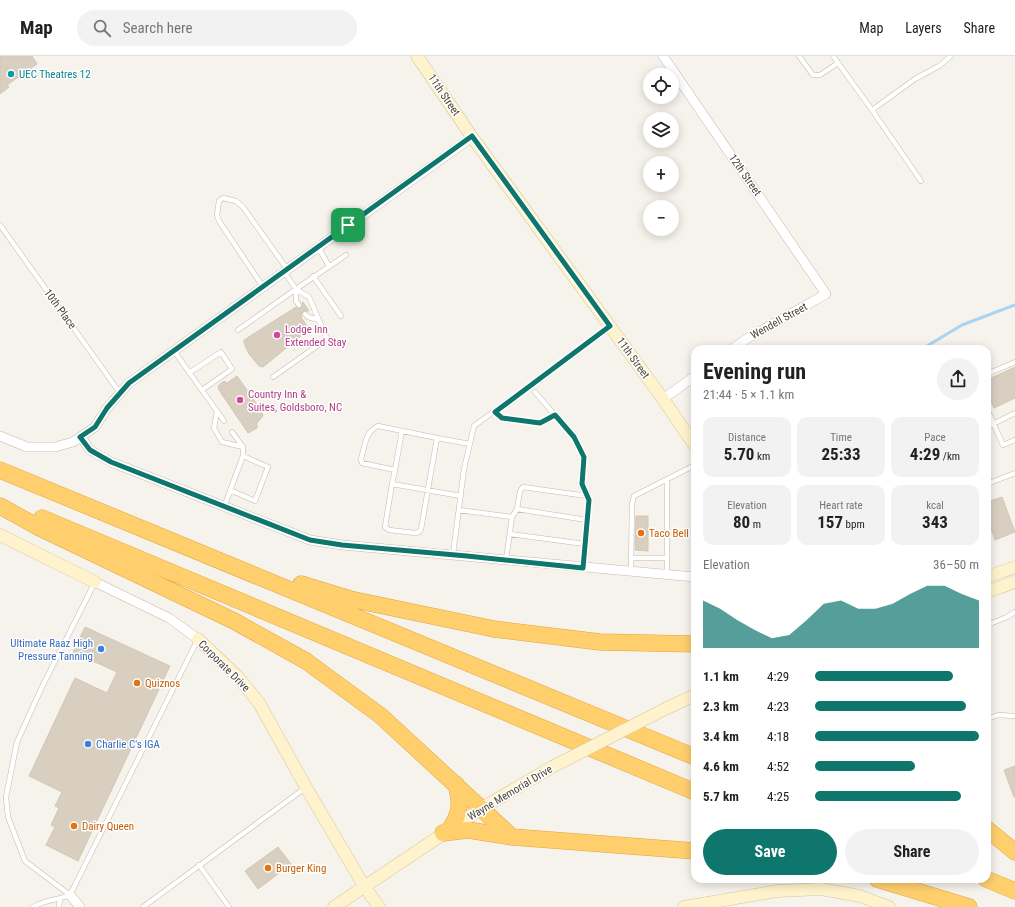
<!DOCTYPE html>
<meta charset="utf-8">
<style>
:root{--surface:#fff;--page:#f2f2f2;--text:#222;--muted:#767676;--line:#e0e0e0;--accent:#0f766e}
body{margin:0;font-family:"Roboto Condensed",sans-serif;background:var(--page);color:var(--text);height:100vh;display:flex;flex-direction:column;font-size:15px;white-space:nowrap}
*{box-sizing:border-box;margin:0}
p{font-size:13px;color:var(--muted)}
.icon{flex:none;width:22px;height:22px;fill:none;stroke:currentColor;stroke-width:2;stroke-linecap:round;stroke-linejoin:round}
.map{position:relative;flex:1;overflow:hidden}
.details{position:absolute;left:691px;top:289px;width:300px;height:538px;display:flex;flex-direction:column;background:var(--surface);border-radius:12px;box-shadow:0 2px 10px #0003}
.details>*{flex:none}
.fabs{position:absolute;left:643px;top:12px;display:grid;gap:8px}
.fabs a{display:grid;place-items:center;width:36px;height:36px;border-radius:50%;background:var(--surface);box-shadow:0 2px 10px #0003;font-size:20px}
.pin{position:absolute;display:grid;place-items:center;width:34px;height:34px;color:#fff;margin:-17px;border-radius:8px;box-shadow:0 2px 6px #0006}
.round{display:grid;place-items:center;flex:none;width:42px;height:42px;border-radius:21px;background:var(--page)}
.summary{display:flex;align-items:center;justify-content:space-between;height:68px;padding:0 12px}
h1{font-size:22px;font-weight:700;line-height:30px}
.stats{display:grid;grid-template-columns:repeat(3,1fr);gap:6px;height:68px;padding:4px 12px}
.stats div{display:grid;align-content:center;border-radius:10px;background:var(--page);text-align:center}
.stats b{font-size:17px;font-weight:700}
.stats small{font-size:11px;font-weight:400}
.stats p{font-size:11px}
.chart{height:112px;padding:8px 12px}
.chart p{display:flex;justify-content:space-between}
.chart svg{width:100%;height:72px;margin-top:4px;fill:var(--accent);opacity:.7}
.primary-button{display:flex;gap:8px;margin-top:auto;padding:8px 12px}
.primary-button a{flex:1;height:46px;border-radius:24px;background:var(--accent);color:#fff;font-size:16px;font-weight:700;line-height:46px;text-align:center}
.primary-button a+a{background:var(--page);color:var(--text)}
ul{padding:0 12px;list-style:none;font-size:13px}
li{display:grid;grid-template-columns:64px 48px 1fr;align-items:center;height:30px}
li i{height:10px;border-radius:5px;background:var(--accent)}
header{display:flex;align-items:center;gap:24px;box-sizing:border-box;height:56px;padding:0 20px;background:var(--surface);border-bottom:1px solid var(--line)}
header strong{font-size:19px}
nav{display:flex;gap:22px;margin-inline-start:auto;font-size:14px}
.search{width:280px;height:36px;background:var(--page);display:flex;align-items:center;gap:10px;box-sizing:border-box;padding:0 14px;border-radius:22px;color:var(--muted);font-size:15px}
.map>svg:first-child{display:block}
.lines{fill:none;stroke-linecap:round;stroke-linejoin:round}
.stream{stroke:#a9d4f2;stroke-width:3}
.building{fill:#d8cfc1;stroke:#d3c7b4}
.lane-casing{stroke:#c2bbae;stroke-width:5.5}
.street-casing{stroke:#c2bbae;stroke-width:10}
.secondary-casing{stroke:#d6c79b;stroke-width:13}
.highway-casing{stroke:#e0a43c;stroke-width:17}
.lane{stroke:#fff;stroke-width:4.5}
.street{stroke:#fff;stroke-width:9}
.secondary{stroke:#fff3cd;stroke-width:12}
.highway{stroke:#ffcf6e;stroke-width:16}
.secondary-bridge-casing{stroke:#d6c79b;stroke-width:13;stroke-linecap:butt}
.secondary-bridge{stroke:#fff3cd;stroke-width:12}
.route-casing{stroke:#fff;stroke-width:8}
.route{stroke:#0f766e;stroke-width:5}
.culture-dot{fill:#0f9aa8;stroke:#fff;stroke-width:1.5}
.hotel-dot{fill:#d1479c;stroke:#fff;stroke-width:1.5}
.food-dot{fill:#e8710a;stroke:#fff;stroke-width:1.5}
.shop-dot{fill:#3f7fe0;stroke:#fff;stroke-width:1.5}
.labels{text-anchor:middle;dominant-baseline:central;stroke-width:3;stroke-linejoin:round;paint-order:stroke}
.culture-label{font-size:11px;fill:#0d838f;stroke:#fff;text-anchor:start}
.street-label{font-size:11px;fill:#4b4439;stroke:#fff}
.hotel-label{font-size:11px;fill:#b23c85;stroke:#fff;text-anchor:start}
.food-label{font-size:11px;fill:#c56008;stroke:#fff;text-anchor:start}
.shop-label{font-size:11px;fill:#366cbe;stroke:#fff;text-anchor:end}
</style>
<header>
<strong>Map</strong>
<div class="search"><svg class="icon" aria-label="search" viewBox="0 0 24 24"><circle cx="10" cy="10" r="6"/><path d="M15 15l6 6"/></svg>Search here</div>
<nav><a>Map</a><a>Layers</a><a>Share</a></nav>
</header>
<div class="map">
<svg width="1015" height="851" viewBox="0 0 1015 851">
<rect width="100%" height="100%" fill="#f6f3ec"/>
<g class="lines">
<path class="stream" d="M922 293 962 269 1015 249"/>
</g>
<path class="building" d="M0 0H32L37 8 7 29 9 31 0 38Z
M303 246 309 255H303L301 261 309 273 307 275 263 311 259 310 249 298 244 287V284L296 251 298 253 301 252Z
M1015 311V342L994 352 987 336V324Z
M237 320 261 354 263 360 257 367V372L248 377 219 334 218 330 224 325 227 327Z
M1002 441 1015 476 995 484 987 462V446Z
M636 460H648V495L635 494Z
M85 571 170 610 78 805 46 789 55 771 51 769 59 752 55 750 62 736 29 720 75 622 107 637 117 616 73 596Z
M1015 710V741H1014L1004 714Z
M278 791 291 808 258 833 245 815Z"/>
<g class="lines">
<g class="lane-casing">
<path id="lane" d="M799 0 813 19H820L838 7
M833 0 872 54 915 23 939 10 951 0
M872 54 921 125
M0 169 120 337
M318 191 329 210
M313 220 341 260
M263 231 219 165 217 159 219 145 223 142 236 145 243 151 287 213
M296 233 346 199
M296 233V245L299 249
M305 258 308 261 319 264
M238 274 296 233 284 216
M174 295 224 365
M189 317 221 296 232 313 202 334
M987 318 1015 306
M273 321 327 283 309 241 296 233
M535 336 574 381 584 401 582 428 589 444 583 511
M987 353 1003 389 1015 384
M217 355 214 372 222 386 243 391
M495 356 502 362 540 367 555 359
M987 371 1015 357
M395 414 402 375
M667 423V518
M392 428 395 414 362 407 361 403C365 390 365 376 378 370L437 382
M987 428 1015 417
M230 434 255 445 268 411 243 400
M461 440 392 428 385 471 389 474 415 477 419 476 421 473 437 382 470 388
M224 451 243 400V391L232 376
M517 453 587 464
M459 454 512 461
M510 478 585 488
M453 498 464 413 474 370 609 271
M631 502H667
M506 504 512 461 517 453 520 435 523 431 587 440
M631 515 632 448 634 440 695 409
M987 569 1007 561 1015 556
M987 663 998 659 1015 660
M199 809 229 851
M70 839 25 805 8 761 6 741 17 686 42 631 95 526
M33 851C44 844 58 844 70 839L197 585
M59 851 60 843
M143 851 305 732"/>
</g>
<g class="street-casing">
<path id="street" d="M663 0 826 238 748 282 732 293
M663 343 695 320
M0 380 27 391H55L73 386 95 371 107 352 129 327 472 81
M81 381 90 394 111 406 310 484 342 489 695 521
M95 526 169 562 198 583
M70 839 80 851"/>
</g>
<g class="secondary-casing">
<path id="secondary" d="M417 0 472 81 663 343 695 390
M0 479 95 526
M987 521 1015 511
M987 536 1015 526
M198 583 238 621 259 647 307 733 364 830 379 851
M667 652 695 639
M334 851 482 752 552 711
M684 851 777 835 821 833 860 840 889 851"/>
</g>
<g class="highway-casing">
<path id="highway" d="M0 414 695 701
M0 450 40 472 234 565 306 605 381 660 512 781 695 795
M42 462 695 736
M301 528 350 543 494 573 600 586 695 588
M987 773 1015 796
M448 775C461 759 461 747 456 728
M443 777 468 774 512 781
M877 823 969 851
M986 823 1015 835"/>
</g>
<use href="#lane" class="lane"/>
<use href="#street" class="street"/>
<use href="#secondary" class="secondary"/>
<use href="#highway" class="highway"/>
<g class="secondary-bridge-casing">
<path id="secondary-bridge" d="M552 711 667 652"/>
</g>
<use href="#secondary-bridge" class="secondary-bridge"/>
</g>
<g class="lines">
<g class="route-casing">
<path id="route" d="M472 80 610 270 495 356 502 362 540 367 555 359 574 381 584 401 582 428 589 444 583 512 467 500 342 489 310 484 111 406 90 394 80 381 95 371 107 352 129 327Z"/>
</g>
<use href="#route" class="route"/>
</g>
<circle class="culture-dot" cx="11" cy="18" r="4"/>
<g class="hotel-dot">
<circle cx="277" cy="279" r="4"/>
<circle cx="240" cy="344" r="4"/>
</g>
<g class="food-dot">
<circle cx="641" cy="477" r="4"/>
<circle cx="137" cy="627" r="4"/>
<circle cx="74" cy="770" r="4"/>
<circle cx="268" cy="812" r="4"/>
</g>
<g class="shop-dot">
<circle cx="101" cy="593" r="4"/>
<circle cx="88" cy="688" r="4"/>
</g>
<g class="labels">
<g class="culture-label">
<text x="19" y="18">UEC Theatres 12</text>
</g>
<g class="street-label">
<text transform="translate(444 39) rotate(56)">11th Street</text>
<text transform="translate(745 119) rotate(55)">12th Street</text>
<text transform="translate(60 253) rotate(54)">10th Place</text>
<text transform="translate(779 265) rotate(-29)">Wendell Street</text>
<text transform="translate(633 302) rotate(54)">11th Street</text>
<text transform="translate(224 610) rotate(45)">Corporate Drive</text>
<text transform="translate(510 737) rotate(-31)">Wayne Memorial Drive</text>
</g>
<g class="hotel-label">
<text x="285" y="273">Lodge Inn<tspan x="285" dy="13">Extended Stay</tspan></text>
<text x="248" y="338">Country Inn &amp;<tspan x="248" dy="13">Suites, Goldsboro, NC</tspan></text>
</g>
<g class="food-label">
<text x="649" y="477">Taco Bell</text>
<text x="145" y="627">Quiznos</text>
<text x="82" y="770">Dairy Queen</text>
<text x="276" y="812">Burger King</text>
</g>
<g class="shop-label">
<text x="93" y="587">Ultimate Raaz High<tspan x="93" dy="13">Pressure Tanning</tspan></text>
<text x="96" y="688" text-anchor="start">Charlie C's IGA</text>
</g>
</g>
</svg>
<div class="fabs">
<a><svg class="icon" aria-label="locate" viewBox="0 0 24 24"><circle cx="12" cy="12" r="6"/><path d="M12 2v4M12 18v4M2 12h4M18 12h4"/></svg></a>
<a><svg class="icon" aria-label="layers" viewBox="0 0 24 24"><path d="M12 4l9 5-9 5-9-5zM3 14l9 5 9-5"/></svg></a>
<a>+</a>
<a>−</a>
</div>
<div class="pin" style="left:348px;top:169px;background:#1e9e55"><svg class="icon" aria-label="arrive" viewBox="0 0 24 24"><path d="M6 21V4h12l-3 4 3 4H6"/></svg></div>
<section class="details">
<div class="summary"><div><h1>Evening run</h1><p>21:44 · 5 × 1.1 km</p></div><a class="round"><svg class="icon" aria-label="share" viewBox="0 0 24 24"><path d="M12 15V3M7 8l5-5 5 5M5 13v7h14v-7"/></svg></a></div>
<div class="stats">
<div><p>Distance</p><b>5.70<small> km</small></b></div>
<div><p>Time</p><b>25:33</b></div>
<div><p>Pace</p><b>4:29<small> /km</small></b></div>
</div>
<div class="stats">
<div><p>Elevation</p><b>80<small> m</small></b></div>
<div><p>Heart rate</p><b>157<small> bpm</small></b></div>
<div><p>kcal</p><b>343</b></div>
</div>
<div class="chart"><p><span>Elevation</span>36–50 m</p>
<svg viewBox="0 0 160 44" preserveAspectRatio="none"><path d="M0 44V15L10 20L20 27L30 33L40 38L50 36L60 27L70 17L80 15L90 20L100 20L110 17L120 11L130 6L140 6L150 11L160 15V44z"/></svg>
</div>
<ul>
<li><b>1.1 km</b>4:29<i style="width:84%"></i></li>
<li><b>2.3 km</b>4:23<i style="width:92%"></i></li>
<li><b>3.4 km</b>4:18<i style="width:100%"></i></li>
<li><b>4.6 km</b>4:52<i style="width:61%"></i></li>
<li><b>5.7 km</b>4:25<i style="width:89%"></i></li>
</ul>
<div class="primary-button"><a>Save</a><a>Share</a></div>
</section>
</div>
